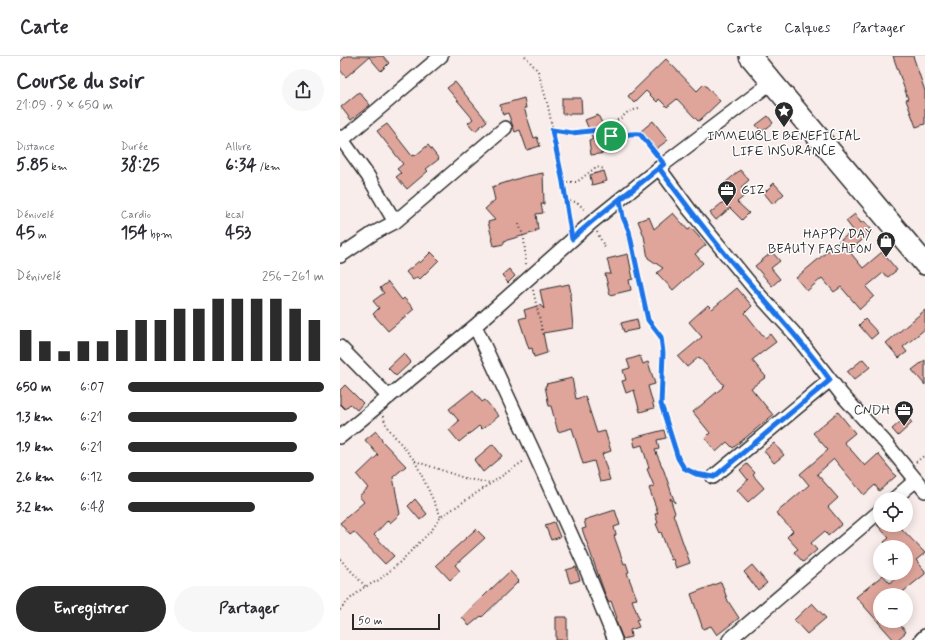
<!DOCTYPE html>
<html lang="fr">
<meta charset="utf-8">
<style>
:root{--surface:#fff;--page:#f7f7f7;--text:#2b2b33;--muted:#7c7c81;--line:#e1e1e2;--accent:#2b2b2b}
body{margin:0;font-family:Mynerve,sans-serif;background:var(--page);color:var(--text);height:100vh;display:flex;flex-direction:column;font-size:15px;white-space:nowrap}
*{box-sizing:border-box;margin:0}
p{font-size:13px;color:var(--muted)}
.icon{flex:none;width:22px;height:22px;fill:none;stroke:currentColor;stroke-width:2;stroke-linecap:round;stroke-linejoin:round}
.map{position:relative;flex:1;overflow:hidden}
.drawer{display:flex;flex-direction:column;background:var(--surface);width:340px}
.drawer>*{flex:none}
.tools{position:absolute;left:533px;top:436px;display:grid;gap:8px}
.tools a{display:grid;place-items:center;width:40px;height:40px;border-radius:50%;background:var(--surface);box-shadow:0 2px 10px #0003;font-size:20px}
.scale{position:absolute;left:12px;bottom:10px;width:88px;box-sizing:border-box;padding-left:4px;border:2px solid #2b2b2b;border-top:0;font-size:11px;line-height:14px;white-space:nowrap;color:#2b2b2b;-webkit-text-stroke:3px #fff;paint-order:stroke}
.pin{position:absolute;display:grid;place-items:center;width:34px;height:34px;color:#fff;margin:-17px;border:2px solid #fff;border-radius:50%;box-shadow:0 1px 4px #0007}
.round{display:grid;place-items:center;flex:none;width:42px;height:42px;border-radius:21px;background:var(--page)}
.head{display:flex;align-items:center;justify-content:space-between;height:68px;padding:0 16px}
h1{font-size:22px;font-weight:700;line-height:30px}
.metrics{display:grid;grid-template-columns:repeat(3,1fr);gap:6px;height:68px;padding:4px 16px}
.metrics div{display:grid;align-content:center}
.metrics b{font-size:17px;font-weight:700}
.metrics small{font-size:11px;font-weight:400}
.metrics p{font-size:11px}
.chart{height:112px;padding:8px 16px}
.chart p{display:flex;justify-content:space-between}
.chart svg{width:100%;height:72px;margin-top:4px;stroke:var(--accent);stroke-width:6}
.button{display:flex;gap:8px;margin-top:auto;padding:8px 16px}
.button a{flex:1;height:46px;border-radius:24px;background:var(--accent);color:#fff;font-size:16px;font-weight:700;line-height:46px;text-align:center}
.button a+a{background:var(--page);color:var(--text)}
ul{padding:0 16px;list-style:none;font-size:13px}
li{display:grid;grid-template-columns:64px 48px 1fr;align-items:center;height:30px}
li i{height:10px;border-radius:5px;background:var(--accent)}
header{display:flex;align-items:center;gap:24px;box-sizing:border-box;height:56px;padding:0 20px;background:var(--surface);border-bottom:1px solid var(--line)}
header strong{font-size:19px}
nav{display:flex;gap:22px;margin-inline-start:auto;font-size:14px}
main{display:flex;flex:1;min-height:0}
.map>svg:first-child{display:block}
.building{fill:#dfa59b;stroke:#2b2b2b}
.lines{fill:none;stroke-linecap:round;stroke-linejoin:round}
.minor-casing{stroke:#2b2b2b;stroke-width:16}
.trunk-casing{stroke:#2b2b2b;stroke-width:24}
.path{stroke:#2b2b2b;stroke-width:2;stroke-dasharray:1 3;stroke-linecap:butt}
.minor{stroke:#fff;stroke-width:13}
.trunk{stroke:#fff;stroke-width:21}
.route-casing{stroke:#fff;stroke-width:8}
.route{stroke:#1a73e8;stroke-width:5}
.labels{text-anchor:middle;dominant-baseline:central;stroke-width:3;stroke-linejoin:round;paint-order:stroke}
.poi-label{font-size:13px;fill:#2b2b2b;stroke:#fff;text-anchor:end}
</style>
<header>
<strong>Carte</strong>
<nav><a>Carte</a><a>Calques</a><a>Partager</a></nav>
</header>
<main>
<section class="drawer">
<div class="head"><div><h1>Course du soir</h1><p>21:09 · 9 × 650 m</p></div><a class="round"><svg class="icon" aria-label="share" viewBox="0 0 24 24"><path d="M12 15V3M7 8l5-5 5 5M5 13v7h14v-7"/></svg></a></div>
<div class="metrics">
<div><p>Distance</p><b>5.85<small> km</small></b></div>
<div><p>Durée</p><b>38:25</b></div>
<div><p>Allure</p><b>6:34<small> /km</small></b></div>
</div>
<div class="metrics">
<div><p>Dénivelé</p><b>45<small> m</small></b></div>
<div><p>Cardio</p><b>154<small> bpm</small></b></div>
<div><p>kcal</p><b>453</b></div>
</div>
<div class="chart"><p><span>Dénivelé</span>256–261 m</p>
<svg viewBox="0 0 160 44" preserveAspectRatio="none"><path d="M5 44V25M15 44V32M25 44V38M35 44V32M45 44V32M55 44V25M65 44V19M75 44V19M85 44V12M95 44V12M105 44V6M115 44V6M125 44V6M135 44V6M145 44V12M155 44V19"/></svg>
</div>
<ul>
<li><b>650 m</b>6:07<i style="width:100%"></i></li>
<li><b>1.3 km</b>6:21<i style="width:86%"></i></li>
<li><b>1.9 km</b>6:21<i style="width:86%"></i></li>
<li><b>2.6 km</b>6:12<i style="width:95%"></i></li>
<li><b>3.2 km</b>6:48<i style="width:65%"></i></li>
</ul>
<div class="button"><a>Enregistrer</a><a>Partager</a></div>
</section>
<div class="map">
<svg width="585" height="584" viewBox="0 0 585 584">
<rect width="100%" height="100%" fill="#f9edeb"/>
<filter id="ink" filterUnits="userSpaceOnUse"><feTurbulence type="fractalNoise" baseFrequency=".025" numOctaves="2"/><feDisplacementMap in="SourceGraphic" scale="8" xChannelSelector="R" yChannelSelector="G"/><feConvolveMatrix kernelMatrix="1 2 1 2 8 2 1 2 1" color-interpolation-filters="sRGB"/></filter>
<g filter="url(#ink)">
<path class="building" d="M6 0H43L49 7 41 15 29 1 6 21 0 14V6Z
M553 0H573L585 35V68L576 71 566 44 568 43Z
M326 3 357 35 364 28 380 45 360 64 358 65 337 43 327 51 319 43 317 46 306 35 294 47 288 40Z
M115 26 147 65 135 75 128 67 133 63 107 32Z
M19 36 30 49 11 64 1 51Z
M184 42 186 52H184L194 82 197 81 200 90 187 94 180 74 175 76 168 57 163 59 160 49Z
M222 42H241L242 58H222Z
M258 59 263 69 262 70 266 97 251 99 249 84 253 83 245 64Z
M428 60 433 67 422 76 416 69Z
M313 65 328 84 316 93 301 75Z
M47 68 72 100 74 99 75 100 88 89 99 103 86 113 88 115 67 133 56 121 61 117 57 113 63 108 37 75Z
M400 114 409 124 401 131 407 138 397 146 409 157 402 164 390 152 376 164 370 157 394 137 385 127Z
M264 115 267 125 252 129 250 119Z
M203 117 204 148H201L203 157 196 158 198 174H195L196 176 164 185V188L154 190 148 166 155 164 145 153 155 144 152 131 183 121Z
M434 127 444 138 433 148 424 137Z
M333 157 348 174 351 172 366 189 355 198 363 207 333 234 317 217 323 212 308 202 304 180 298 165 309 161 314 173Z
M515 158 521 167 524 165 533 175 509 195 523 212 542 196 557 214 548 221 543 217 526 231 534 240 520 253 501 231 494 236 482 222 467 235 456 222 513 174 506 165Z
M91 196 99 204 80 223 77 221 73 224 66 216 79 205 80 207Z
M432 196 440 205 431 212 440 223 432 230 415 210Z
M288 198 293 223 289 224 291 234 270 239 265 218H271L267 203Z
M169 213 175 220 168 227 162 219Z
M48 226 62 244 64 242 74 253 48 275 33 258 39 252 33 245 44 237 40 232Z
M229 228 231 237 230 238 233 272 203 277 207 297 194 301 192 292 189 293 179 263 186 261 184 254 200 249 204 253 200 234Z
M397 232 412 250 405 257 425 282 430 278 436 286 412 304 426 321 411 332 433 359 393 392 387 386 376 396 365 382 370 377 353 356 383 331 382 330 384 329 359 301 347 311 338 301 362 281 349 266 368 249 372 253Z
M585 254V273L563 291 567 296 559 302 546 287Z
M297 263 299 273 284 276 281 267Z
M525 263 538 277 531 283 519 269Z
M64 297 71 306 56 320 48 312Z
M300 300 303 308 308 306 315 328 308 330 314 352 300 356 294 334 286 337 282 325 286 324 283 314 290 312 287 304Z
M523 303 530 311 514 324 507 316Z
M585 304V329L572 314Z
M232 322 236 343 245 340 257 377 265 375 271 395 262 398 270 424 260 426 254 405 243 408 232 372 218 376 211 350H209L205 330 207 329 206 328Z
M5 329 23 347 17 354 10 348 5 353 0 348V334Z
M133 334 142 346 145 344 159 360 142 373 139 370 119 386 109 374 119 365 109 353Z
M498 356 515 377 504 386 525 410 538 398 556 420 539 435 535 429 524 439 494 403 477 418 498 442 488 451 502 468 488 480 485 475 471 487 477 494 463 506 454 496 458 493 447 481 453 475 436 457 469 429 460 418 488 394 473 377Z
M567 360 572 367 558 380 552 373Z
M324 374 326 382 317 384 319 393 315 394 324 415 335 447 330 442 335 457 333 458 350 507 336 512 333 503 331 504 321 476 320 477 316 468 318 467 315 458 318 457 309 432 314 430 307 413 309 412 302 389 295 391 293 382Z
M36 375 42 383 41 384 66 410 53 421 60 458 50 467 48 464 34 479 54 500 45 508 14 476 10 479 0 467 24 446 19 440 28 432 17 419 38 399 25 384Z
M434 387 444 399 434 407 424 395Z
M153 388 162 400 143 416 134 404Z
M407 408 415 417 413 419 424 432 408 446 397 434 409 423 408 424 400 414Z
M75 443 87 458 80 464 68 450Z
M275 454 280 469 274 471 276 479 274 480 284 508 286 507 289 516 287 517 297 543 292 544 299 563 296 564 299 571 290 574 291 581 283 583 275 563 277 562 271 545 268 546 265 538 242 473 246 472 244 464Z
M214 466 220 481 211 484 205 469Z
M537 469H558L585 497 576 504 585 515V518L559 539H540V565H557L566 576 557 584H554L516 541 543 519 550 527 562 517H566V491H548L544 486 549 482Z
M136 473 145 482 115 509 120 515 110 524 96 509Z
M412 509 427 527 418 534 404 516Z
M236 511 240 524 230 527 226 514Z
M170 515 179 525 142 561 141 560 129 570 122 561Z
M381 526 388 545 399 562 377 579 371 570 363 573 351 538Z
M472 547 486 562 467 578 454 564Z
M216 561H227V584H216Z"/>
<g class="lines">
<g class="minor-casing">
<path id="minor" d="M0 81 28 120 55 166
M2 84 101 0
M319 112 349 153 422 242 454 277 502 339 545 386 585 435
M0 200 34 177 55 166 165 72
M135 270 195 399 243 505 275 584
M0 291 49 341
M0 381 135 270 252 166 324 108 432 26
M373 421 490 324
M554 443 576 424
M389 584 540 455
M581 584 585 580"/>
</g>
<g class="trunk-casing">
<path id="trunk" d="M410 0 585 208"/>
</g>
<path class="path" d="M185 0 198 15 208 50 223 126 230 170
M212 74 232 77 259 74 281 62 289 55 299 53
M259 74C263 75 267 79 271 80 280 82 290 77 300 78L317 99
M223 126H237L256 111 265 113
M226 145 237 146 246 155
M282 156 289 175 308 264 321 281 323 297 321 349 325 362 337 402 344 411 361 419
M179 168 184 182 186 209
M257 176 265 192
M193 234 202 274
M43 360 47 371 75 405 101 461
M75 405 127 423 151 427
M576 406 585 399
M0 503 26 531
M0 554 10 543 23 532 39 524 58 508 91 475 101 461 184 405"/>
<use href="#minor" class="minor"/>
<use href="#trunk" class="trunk"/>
</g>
</g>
<g class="lines" filter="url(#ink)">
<g class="route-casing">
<path id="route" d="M271 80 259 74 232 77 212 74 223 126 232 183C259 158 290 135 319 112 351 156 385 200 422 241 445 268 469 294 490 324L374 421 356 418 344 412 338 402 321 348 323 297 321 281 308 264 289 175 283 161 280 144 319 112 324 108 300 78C290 77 281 80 271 80"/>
</g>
<use href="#route" class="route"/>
</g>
<defs>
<g id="sight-pin" transform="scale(1)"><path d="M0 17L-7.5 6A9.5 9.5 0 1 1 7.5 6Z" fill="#2b2b2b" stroke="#fff"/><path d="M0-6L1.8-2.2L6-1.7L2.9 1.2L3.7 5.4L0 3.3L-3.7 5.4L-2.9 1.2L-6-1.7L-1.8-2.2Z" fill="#fff"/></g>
<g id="office-pin" transform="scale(1)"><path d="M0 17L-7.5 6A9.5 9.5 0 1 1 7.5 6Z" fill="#2b2b2b" stroke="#fff"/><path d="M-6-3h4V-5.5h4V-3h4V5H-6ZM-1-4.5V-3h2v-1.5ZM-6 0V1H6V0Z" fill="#fff"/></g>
<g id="shop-pin" transform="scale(1)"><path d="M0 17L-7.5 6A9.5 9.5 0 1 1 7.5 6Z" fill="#2b2b2b" stroke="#fff"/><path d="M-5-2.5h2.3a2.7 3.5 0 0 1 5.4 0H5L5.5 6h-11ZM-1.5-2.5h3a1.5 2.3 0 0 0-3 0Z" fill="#fff"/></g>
</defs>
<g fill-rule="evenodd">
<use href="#sight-pin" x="444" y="55"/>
<use href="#office-pin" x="387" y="134"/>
<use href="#shop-pin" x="546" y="185"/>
<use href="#office-pin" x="564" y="354"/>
</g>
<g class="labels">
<g class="poi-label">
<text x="444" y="80" text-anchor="middle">IMMEUBLE BENEFICIAL<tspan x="444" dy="15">LIFE INSURANCE</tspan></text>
<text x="401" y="134" text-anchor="start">GIZ</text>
<text x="532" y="178">HAPPY DAY<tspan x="532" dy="15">BEAUTY FASHION</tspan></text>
<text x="550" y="354">CNDH</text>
</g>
</g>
</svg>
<div class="tools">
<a><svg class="icon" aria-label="locate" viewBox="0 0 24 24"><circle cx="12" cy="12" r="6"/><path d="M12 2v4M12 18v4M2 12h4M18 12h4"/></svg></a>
<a>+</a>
<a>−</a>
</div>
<div class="scale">50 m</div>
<div class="pin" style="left:271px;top:80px;background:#1e9e55"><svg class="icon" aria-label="arrive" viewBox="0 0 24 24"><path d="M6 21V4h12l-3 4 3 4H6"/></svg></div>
</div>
</main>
